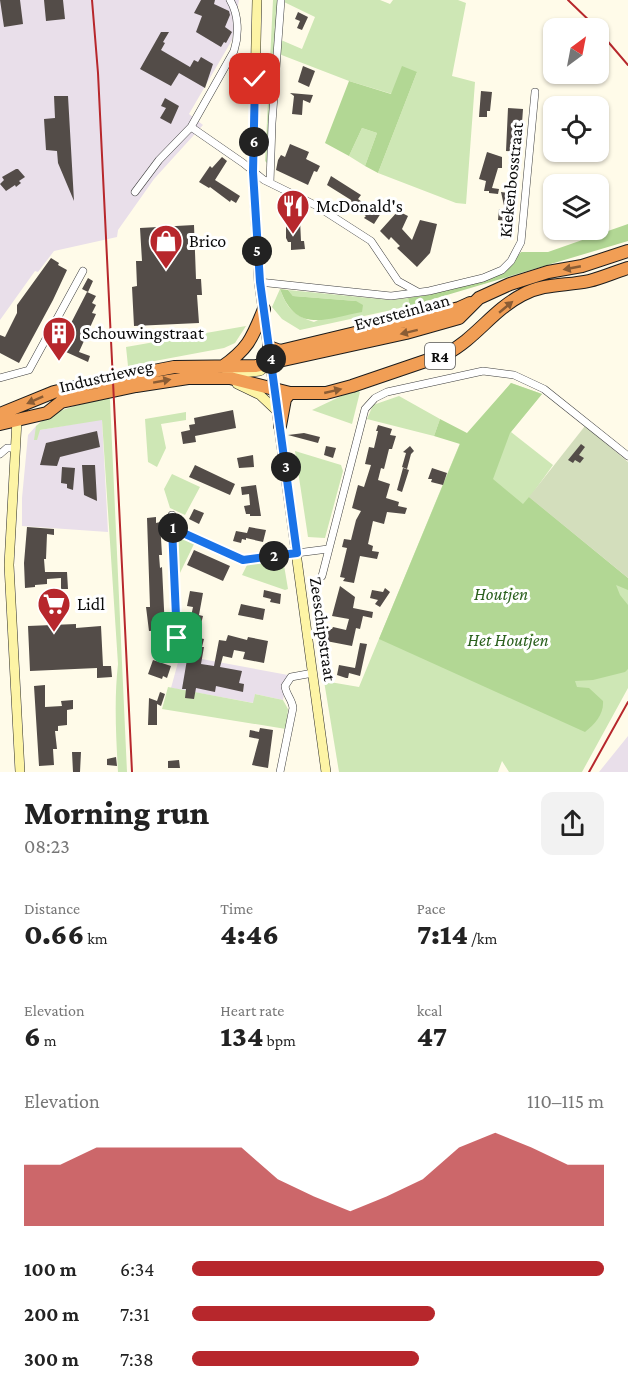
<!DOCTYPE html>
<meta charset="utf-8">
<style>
:root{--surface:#fff;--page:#f2f2f2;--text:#222;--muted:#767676;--accent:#b7272c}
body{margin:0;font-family:"Crimson Pro",serif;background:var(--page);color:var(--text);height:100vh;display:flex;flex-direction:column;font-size:22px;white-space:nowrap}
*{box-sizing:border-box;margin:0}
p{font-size:20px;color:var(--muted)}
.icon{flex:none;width:33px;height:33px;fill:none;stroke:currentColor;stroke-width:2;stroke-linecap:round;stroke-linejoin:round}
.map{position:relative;height:772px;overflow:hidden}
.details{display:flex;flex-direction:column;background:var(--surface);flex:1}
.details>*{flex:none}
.needle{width:39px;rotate:32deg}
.buttons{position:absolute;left:543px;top:18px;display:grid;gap:12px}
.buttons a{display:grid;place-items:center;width:66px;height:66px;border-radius:12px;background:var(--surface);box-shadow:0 2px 4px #0004;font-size:30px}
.pin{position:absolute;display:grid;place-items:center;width:51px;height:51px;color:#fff;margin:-26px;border-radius:12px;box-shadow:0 3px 9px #0006}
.km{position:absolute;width:30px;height:30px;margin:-15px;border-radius:50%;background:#222;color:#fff;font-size:16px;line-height:30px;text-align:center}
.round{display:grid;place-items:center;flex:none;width:63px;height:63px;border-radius:12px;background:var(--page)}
.overview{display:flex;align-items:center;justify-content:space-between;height:102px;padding:0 24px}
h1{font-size:33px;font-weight:800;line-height:45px}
.stats{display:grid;grid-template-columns:repeat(3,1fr);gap:9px;height:102px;padding:6px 24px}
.stats div{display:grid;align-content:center}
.stats b{font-size:30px;font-weight:800}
.stats small{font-size:16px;font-weight:400}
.stats p{font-size:16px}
.chart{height:168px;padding:12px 24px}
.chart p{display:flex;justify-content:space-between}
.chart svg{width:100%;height:108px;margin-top:6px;fill:var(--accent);opacity:.7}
ul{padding:0 24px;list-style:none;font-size:20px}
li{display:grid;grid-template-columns:96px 72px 1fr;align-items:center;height:45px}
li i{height:15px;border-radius:8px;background:var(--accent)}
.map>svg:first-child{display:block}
.industrial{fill:#e9dfea}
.green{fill:#cee7b5}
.forest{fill:#b2d794}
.cemetery{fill:#d3debc}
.building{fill:#534c48}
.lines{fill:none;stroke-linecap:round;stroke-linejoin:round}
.street-casing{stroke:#3e3e3e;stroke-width:8}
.secondary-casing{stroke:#2d2d2d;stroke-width:10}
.highway-casing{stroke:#1c1c1c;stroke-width:14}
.street{stroke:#fff;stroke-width:7}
.secondary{stroke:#fdf4a5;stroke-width:9}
.highway{stroke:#f19e55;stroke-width:12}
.rail{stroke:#b7272c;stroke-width:2}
.oneway{fill:#8a5c34}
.route-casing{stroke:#fff;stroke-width:12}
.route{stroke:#1a73e8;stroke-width:8}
.labels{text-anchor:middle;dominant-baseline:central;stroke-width:6;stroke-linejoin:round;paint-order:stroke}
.shield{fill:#fff;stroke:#545454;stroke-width:1.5}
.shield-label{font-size:16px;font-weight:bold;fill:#0b0b0b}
.street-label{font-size:18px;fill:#0b0b0b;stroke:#fff}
.poi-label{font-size:18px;fill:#0b0b0b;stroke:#fff;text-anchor:start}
.park-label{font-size:18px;font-style:italic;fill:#2b601e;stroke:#fff}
</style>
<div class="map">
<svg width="628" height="772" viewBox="0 0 628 772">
<rect width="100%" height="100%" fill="#fffbe9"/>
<path class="industrial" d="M0 0H239L232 40 189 114 203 125 154 179 118 230 117 237 54 251 38 272 35 271 0 320Z
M102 419 108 532 22 526V498L28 435 36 426 40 430Z
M180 655 288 675 283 700 255 694 254 703 171 688Z
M628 736V772H599Z"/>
<path class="green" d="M273 0H278L267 163 265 161Z
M284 0H380L390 4 393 0H458L466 3 452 76 475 82 466 204 456 203 378 173 417 72 392 94 349 81 279 54 281 40 302 49 315 17 284 2Z
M362 128 377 133 365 166 349 156Z
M280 289C287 309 294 315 314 322L356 301 293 296 288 290 390 300 408 298 410 306 300 330 282 319 272 307Z
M246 326 235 343 224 348 128 366 126 347Z
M511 383 542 394 511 432 553 465 530 497 628 578V688L582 772H509L502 761 498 772H339L324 681 359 687 460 443Z
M356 389 360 392 352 424 312 410Z
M399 396 440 419 434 436 367 419 373 405Z
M109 398 110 400 127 772H118C116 736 114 699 118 664L102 420 40 430 37 440H34L36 426C56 408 83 404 109 398Z
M186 412V420L161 424 166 448 157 467 148 462 145 419Z
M295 451 341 465 343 471 325 538 308 537Z
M172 474 200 487 185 515 170 508 164 489Z
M176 536H185L195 542 179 575 177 573Z
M283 559 288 589 285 590 242 575 248 563Z
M168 687 253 703 255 694 283 700 288 709 286 729 162 709Z"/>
<path class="forest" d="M402 66 417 72 378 173 365 166 377 133 362 128 349 156 325 143 349 81 391 94Z
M628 224V241L410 306 408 298 428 295 474 283 511 265 521 252H548Z
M280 289 288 290 293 296 356 301 363 305 362 312C325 319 296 334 280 289Z
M511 383 542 394 510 433 493 479 523 504 529 497 628 578V590L616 585 620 595 628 605V669L625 672 593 680 575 681 577 687 589 688 603 701C604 714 595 724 585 732L379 639 460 444 434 436 440 419 467 433Z"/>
<path class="cemetery" d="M585 426 628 462V578L529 497Z"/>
<path class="building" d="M0 0H20L23 24 4 27Z
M44 0H63L65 19 46 21Z
M201 0H215L214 4 229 11 230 15 225 27 232 32 226 43 224 42 221 47 196 32 202 16 194 13Z
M298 12 308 17 302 30 297 28 300 21 295 19Z
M161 32H169L163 42 165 43 161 50 190 67 194 60 198 62 201 57 213 64 205 88 179 73 171 86 140 69Z
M303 66 315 71 309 87 298 82Z
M481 91 492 92 490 111H487V117H479Z
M290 93 313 95 310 103 303 100 302 115 292 114 294 96Z
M54 96H68L74 201 58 163 57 151 46 150 44 119 55 118Z
M165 98 179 106 171 124 160 118 166 108 161 106Z
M508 108 523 109 520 152 506 151Z
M290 144 309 152 306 159 320 166 317 172 314 171 308 185 276 170 278 160 281 155 285 157Z
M487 152 502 157V168H498L492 188 499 189 498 194 489 193V191H484L486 181 479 179Z
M222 157 227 161 215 180 240 196 236 203 231 200 230 202 210 187 209 188 199 182 210 166 212 168Z
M16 169H18L25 177 19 181 21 183 16 187 15 185 6 191 0 184 4 180 2 177Z
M331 176 361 195 358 199 362 202 352 203 351 200 327 185Z
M501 192 516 194 513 239 500 238V232H504L505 221 498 220 499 209 505 210Z
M368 205 381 213 374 224 364 218 366 216 360 212 364 206 367 208Z
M398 211 408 216 402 229 412 240 420 220 437 224 430 253 417 267 397 248 400 246 391 237 389 240 380 231Z
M286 218 300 220 301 241H304L305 249 291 250V242H288L286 238Z
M194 225 196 279H201L202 295H197L199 323 134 326 132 287 137 286 136 261H142L140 228Z
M51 258 59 263 58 265 67 270 53 300 19 363 0 353V335L5 337 17 313V305Z
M88 278 93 281 88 292 82 289Z
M87 292 96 296 92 303 96 305 92 313 96 314 79 352 90 356 88 362 66 352 74 330 69 327Z
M233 410 236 428 195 436 196 442 183 444 181 432 190 430 189 425 195 424 194 418Z
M378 425 392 429 390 435 396 436 392 449H389L384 469 381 468 378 480 390 484 386 498 399 502 398 506 407 508 405 514 387 512 384 524 373 521 368 544 373 546 372 551 379 552 377 559 360 556 354 583 343 581 345 578 340 577 347 548 342 547 344 539 351 540 356 520 361 511 352 508 358 485 364 487 371 465 365 464 369 447 374 448 378 431H376Z
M97 431 100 447 60 457 57 466 40 465 46 443Z
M304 433 320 437 318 443 288 435Z
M581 444 585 447 579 455 584 458 580 463 575 460 573 463 568 460Z
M326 446 336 448 333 458 324 455Z
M410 446 414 451 411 454 407 469 402 467 406 453 403 452Z
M253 455 254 467 239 468 237 458Z
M82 465H95L97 501 84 495Z
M195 465 235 484 230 495 189 477Z
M62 467 75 468 73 490 67 488V484L61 483Z
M403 468 409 470 402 492 397 490Z
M432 468 447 473 443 485 431 482 432 479H428Z
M256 485 261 516H250V514H246L244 506 250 505 249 494 242 495 241 487Z
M194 509 204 513 199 524 189 519Z
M156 517V523L160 522 162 555H159L160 568 162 567 165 630 149 631 146 607H150L147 518Z
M27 527 54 529V535L47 534 46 559H44L45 572H67L68 589H61V578L47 579V584L35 585V587L25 588 24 563Z
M249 527 266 530 263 542 246 538V540L242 539 241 543 233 541 236 531 247 533Z
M194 550 230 566 223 581 187 565Z
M340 586 355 597 353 608 373 612 372 618 363 616 360 629 356 628 352 646 326 641 328 629H332L333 627 346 630 349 619 332 616Z
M385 588 390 592 380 607 375 604 378 600 370 598 372 590 383 592Z
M264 590 281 594 280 604 270 602 271 599 263 597Z
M190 591 203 593 199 615 203 616 201 624 190 621 193 607 187 606Z
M241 604 265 609 263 620 238 615Z
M76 624V628L101 626 103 666H111L112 677 97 678V668L30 671 28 626Z
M228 635 247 640 248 637 268 641 264 663 243 659 245 652 234 650 232 658 223 656 220 667 242 671 239 683 244 684 243 692 216 686 215 692 196 688 194 699 185 698 186 689H182L191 636 204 639 202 647H204L201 664 214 666 219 640 226 641Z
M360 643 367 644 360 676 349 673 348 678H346L337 675 339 665 355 668Z
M153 660 171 666 167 678 163 676 162 679 148 674Z
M45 685V707L62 706 61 701 73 700V709L67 710V725L58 726V731H55L57 749H53L54 765 39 766 34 686Z
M160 692 165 694 161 706 157 704V725H148L149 698 157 701Z
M260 728 273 730 268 768 252 765 259 739 249 737 250 730 259 732Z
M72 752H81L80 772H73Z
M116 757 117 766 107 765V759Z
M179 760 180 768H168V761Z"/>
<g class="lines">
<g class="street-casing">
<path id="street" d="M191 127 243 163 264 180 315 205 371 241 398 281 418 292
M270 183 272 123 281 0
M135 192 159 160 191 127 234 51C239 35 239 15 230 0
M259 282 391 296 429 291 483 278 502 270 511 261 521 242 535 92
M0 378 29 370 83 271
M0 454 7 448H16
M172 515 177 637 174 654 160 650 162 638 177 637
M173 528 243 560 328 549
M322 576 365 409 375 398 387 392 483 371 514 375 544 389 628 456
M280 772 293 708C292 699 286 695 285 686L291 677 313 673"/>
</g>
<g class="secondary-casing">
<path id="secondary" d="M257 0 253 172 259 282 326 772
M226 375 260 371 270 364
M237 384 260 395 277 411
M17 420 9 565 20 772"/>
</g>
<g class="highway-casing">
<path id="highway" d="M269 347 280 351 459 308 470 303
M222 367C249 348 252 338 264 309
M0 414 54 392 97 382 174 367 256 366 406 333 459 318 479 298 510 284 548 272 582 266 628 251
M0 424 47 413 61 402 136 386 188 378H230L290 393H326L352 386 446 354C475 339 493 310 522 295 544 283 566 286 589 281 602 278 615 272 628 268
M280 426 285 399 290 393"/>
</g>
<use href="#street" class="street"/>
<use href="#secondary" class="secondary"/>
<use href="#highway" class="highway"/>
<path class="rail" d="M92 0 98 73 132 772
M568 0 597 28
M598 30 628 65
M589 772 628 702"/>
</g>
<defs><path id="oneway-solid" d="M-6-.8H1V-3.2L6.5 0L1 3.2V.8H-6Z" transform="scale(1.5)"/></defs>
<g class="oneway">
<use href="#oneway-solid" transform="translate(572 268) rotate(169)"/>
<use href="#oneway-solid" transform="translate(506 307) rotate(-40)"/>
<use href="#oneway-solid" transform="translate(409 332) rotate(166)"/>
<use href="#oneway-solid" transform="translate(162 381) rotate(-10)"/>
<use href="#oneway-solid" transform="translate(333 391) rotate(-13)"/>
<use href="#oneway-solid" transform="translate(35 400) rotate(156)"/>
</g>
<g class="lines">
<g class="route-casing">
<path id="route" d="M177 638 172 528 243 560 297 553 260 282 253 172 255 79"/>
</g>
<use href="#route" class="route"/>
</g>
<defs>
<g id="restaurant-pin" transform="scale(1.725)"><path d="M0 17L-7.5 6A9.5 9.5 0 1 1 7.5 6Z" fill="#b7272c" stroke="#fff"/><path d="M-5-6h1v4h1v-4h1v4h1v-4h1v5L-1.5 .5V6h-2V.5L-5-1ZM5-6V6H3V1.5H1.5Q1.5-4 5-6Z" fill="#fff"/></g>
<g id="shop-pin" transform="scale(1.725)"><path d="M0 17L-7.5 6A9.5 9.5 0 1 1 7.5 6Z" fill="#b7272c" stroke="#fff"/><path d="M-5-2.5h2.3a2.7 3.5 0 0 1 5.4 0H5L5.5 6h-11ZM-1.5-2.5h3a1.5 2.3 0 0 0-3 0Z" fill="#fff"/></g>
<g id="building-pin" transform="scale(1.725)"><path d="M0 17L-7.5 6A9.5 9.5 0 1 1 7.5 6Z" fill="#b7272c" stroke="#fff"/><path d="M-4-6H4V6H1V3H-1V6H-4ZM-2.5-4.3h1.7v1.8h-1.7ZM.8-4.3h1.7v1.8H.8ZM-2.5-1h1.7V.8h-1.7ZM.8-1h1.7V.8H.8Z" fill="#fff"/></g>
<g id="supermarket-pin" transform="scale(1.725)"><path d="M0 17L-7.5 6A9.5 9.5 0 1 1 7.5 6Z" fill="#b7272c" stroke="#fff"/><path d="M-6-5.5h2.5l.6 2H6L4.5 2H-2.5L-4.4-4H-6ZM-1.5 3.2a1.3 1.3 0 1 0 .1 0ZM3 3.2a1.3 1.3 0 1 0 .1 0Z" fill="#fff"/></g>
</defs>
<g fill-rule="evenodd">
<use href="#restaurant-pin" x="293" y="206"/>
<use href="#shop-pin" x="166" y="241"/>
<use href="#building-pin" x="59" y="333"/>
<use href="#supermarket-pin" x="54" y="604"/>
</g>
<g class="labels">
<rect class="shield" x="425" y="343" width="30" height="26" rx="4.5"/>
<g class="shield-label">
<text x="440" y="356">R4</text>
</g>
<g class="street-label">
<text transform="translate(511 180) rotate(-84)">Kiekenbosstraat</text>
<text transform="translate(402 312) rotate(-15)">Eversteinlaan</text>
<text transform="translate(106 376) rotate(-13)">Industrieweg</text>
<text transform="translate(323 629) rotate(82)">Zeeschipstraat</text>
</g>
<g class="poi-label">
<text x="316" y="206">McDonald's</text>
<text x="189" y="241">Brico</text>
<text x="82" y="333">Schouwingstraat</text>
<text x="77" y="604">Lidl</text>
</g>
<g class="park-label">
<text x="501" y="594">Houtjen</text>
<text x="508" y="640">Het Houtjen</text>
</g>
</g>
</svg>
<div class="buttons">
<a><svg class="needle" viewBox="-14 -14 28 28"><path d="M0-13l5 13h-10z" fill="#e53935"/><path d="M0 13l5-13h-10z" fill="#767676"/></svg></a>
<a><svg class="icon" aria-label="locate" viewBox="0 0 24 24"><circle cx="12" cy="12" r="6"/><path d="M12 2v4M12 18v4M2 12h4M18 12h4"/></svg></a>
<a><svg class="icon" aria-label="layers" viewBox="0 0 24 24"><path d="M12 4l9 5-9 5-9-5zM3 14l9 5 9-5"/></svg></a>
</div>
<div class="pin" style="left:177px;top:638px;background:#1e9e55"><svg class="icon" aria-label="arrive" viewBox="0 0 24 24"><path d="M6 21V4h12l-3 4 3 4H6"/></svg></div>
<div class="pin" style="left:255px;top:79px;background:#d93025"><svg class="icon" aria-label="check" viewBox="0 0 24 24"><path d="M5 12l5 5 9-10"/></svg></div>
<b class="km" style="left:173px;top:528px">1</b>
<b class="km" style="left:274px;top:556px">2</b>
<b class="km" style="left:286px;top:467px">3</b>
<b class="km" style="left:271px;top:359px">4</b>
<b class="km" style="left:257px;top:251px">5</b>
<b class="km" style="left:254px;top:142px">6</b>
</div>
<section class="details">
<div class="overview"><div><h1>Morning run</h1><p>08:23</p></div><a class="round"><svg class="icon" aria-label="share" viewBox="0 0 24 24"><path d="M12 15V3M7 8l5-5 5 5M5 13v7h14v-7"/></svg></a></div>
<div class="stats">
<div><p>Distance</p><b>0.66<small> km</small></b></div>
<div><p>Time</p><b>4:46</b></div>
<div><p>Pace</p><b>7:14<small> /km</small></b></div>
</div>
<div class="stats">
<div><p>Elevation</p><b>6<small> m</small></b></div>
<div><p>Heart rate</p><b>134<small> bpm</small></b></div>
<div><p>kcal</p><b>47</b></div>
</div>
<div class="chart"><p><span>Elevation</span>110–115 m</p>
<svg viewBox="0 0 160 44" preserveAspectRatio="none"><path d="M0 44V19L10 19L20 12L30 12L40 12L50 12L60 12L70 25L80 32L90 38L100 32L110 25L120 12L130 6L140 12L150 19L160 19V44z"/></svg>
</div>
<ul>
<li><b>100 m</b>6:34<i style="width:100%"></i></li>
<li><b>200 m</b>7:31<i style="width:59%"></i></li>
<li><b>300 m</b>7:38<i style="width:55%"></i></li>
</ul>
</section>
